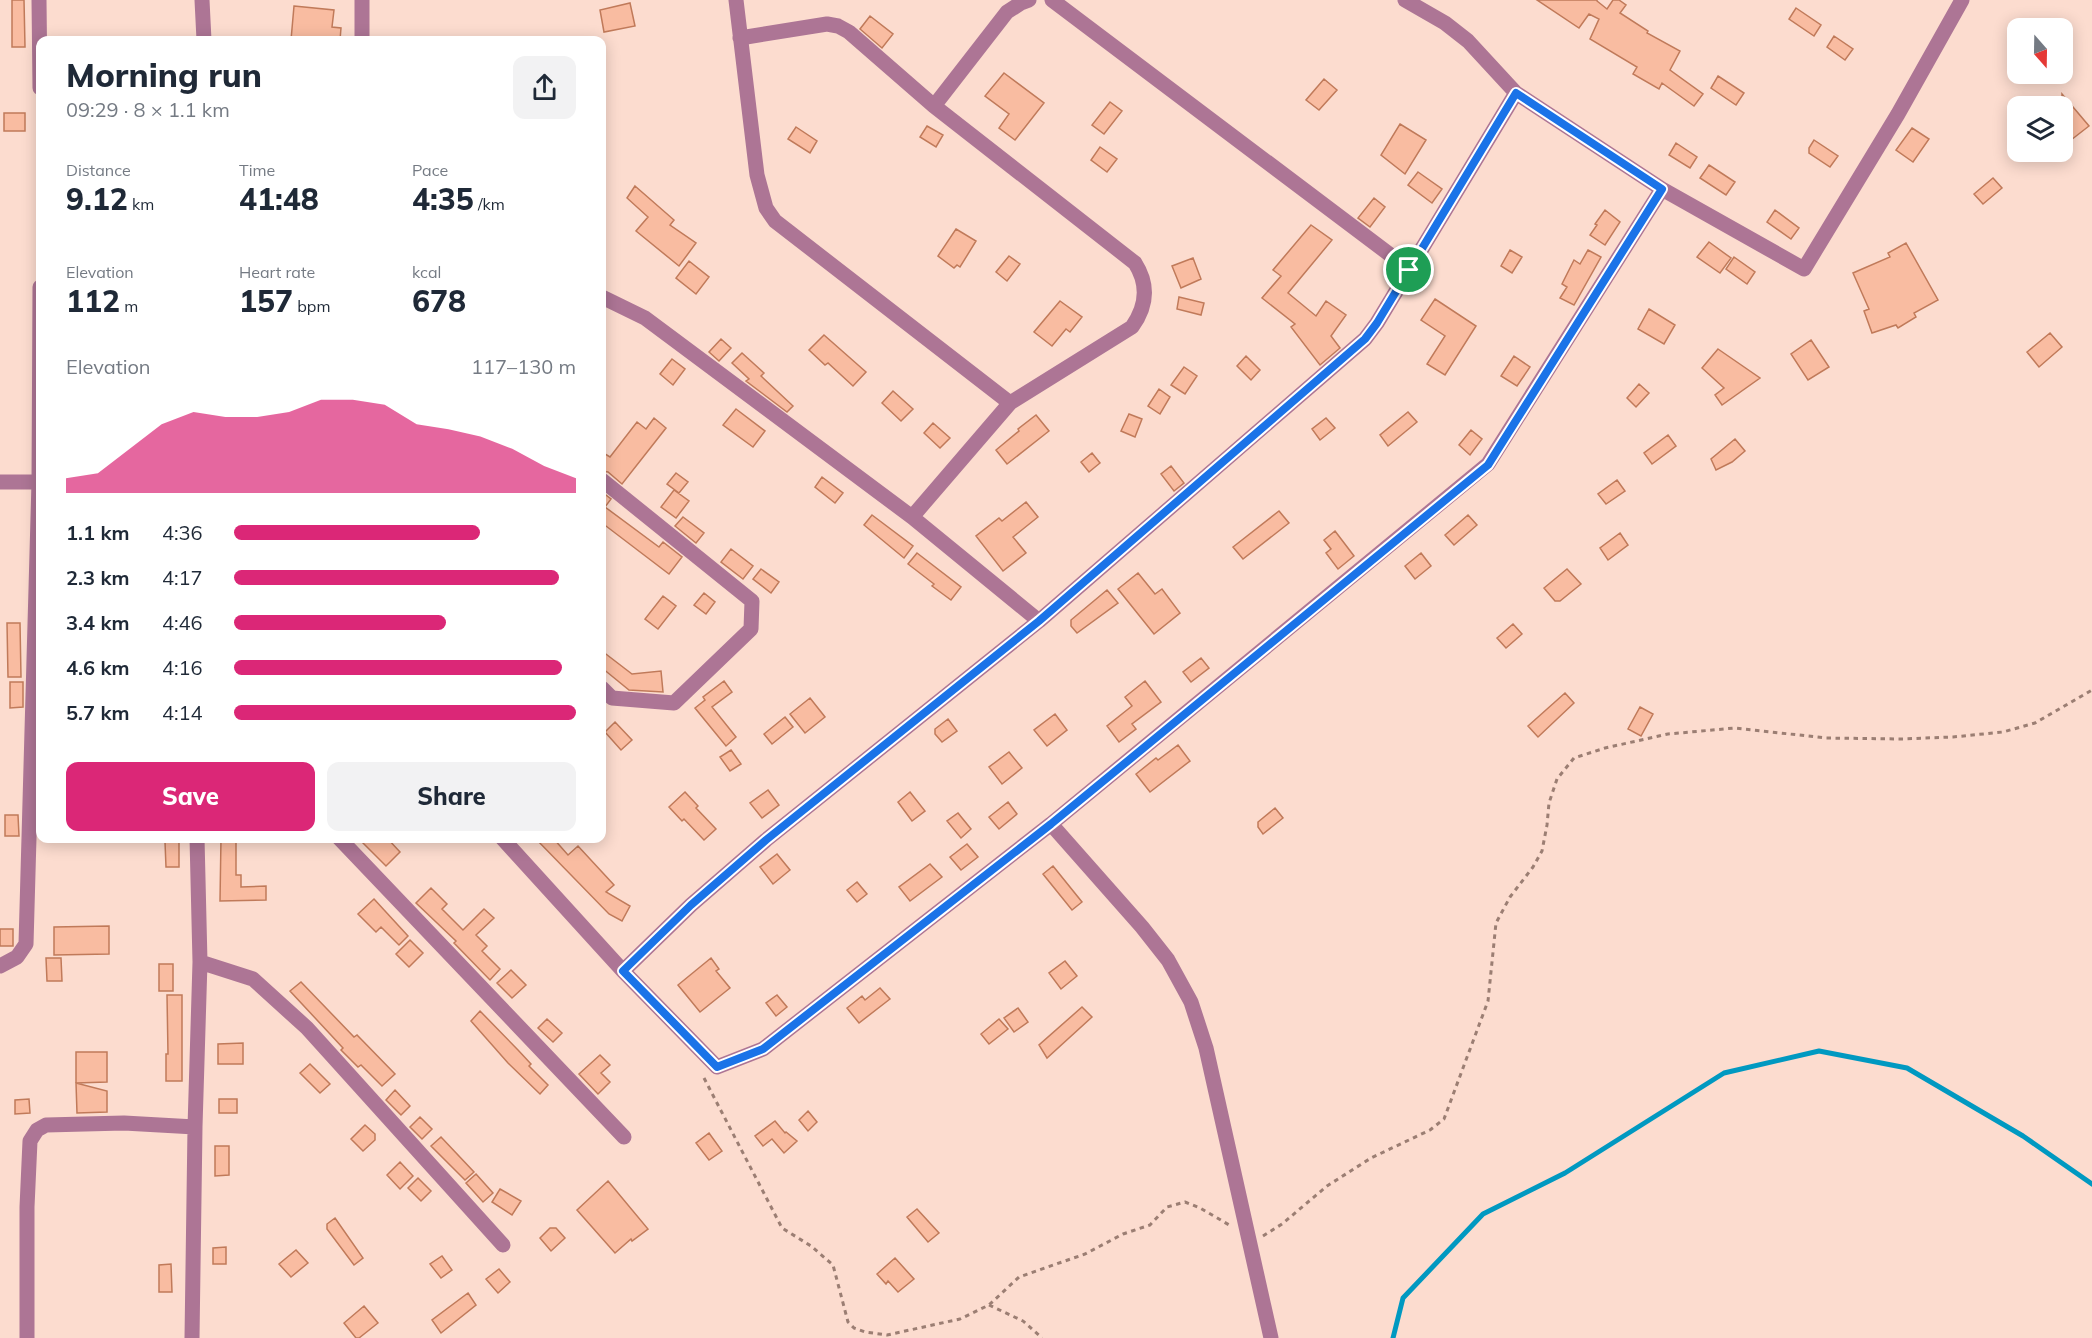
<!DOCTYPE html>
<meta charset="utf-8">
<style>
:root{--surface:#fff;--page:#f2f2f3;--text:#1f2937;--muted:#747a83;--accent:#db2777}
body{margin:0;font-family:Mulish,sans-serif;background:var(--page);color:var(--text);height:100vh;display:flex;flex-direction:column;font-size:22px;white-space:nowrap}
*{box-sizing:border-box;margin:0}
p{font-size:20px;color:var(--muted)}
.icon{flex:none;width:33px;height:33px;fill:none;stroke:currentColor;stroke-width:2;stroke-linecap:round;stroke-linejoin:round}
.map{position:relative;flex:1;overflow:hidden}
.panel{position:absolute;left:36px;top:36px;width:570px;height:807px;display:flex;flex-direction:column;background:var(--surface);border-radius:12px;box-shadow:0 3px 15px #0003}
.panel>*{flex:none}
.needle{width:39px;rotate:160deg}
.buttons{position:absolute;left:2007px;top:18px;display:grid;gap:12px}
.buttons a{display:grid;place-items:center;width:66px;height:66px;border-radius:12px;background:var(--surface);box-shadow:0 3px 15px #0003;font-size:30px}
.pin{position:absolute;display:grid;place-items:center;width:51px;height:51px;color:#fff;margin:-26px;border:3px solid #fff;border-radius:50%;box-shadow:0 2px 6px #0007}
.round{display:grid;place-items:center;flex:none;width:63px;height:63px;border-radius:12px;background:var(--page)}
.head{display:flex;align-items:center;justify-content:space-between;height:102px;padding:0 30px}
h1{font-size:33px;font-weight:800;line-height:45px}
.metrics{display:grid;grid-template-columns:repeat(3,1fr);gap:9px;height:102px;padding:6px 30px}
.metrics div{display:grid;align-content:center}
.metrics b{font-size:30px;font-weight:800}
.metrics small{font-size:16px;font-weight:400}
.metrics p{font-size:16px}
.chart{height:168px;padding:12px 30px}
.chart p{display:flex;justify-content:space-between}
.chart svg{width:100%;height:108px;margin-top:6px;fill:var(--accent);opacity:.7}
.cta{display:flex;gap:12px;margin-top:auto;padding:12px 30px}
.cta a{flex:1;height:69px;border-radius:12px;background:var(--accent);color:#fff;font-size:24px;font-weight:800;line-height:69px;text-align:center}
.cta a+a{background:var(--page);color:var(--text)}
ul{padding:0 30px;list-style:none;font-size:20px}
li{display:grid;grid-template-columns:96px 72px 1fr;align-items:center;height:45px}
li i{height:15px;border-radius:8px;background:var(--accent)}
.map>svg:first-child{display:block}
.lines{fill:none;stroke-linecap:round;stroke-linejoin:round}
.stream{stroke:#0099c1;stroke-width:5}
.building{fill:#f9bca1;stroke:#c07a5a;stroke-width:1.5}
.path{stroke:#9b7e73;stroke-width:3;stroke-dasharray:4.5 4.5;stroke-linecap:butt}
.minor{stroke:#ad7595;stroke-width:15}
.route-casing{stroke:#fff;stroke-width:12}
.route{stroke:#1a73e8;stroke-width:8}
</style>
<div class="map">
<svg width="2092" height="1338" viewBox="0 0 2092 1338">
<rect width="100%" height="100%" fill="#fcdccf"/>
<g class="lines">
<path class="stream" d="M1393 1338 1403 1298 1483 1214 1565 1173 1724 1073 1819 1051 1907 1068 2023 1136 2092 1184"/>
</g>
<path class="building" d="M12 0H24L25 47H12Z
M1537 0H1597V1L1607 9 1613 0H1619L1626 5 1620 13 1648 31 1647 33 1680 51 1670 70 1703 94 1694 106 1662 83 1659 89 1633 74 1637 67 1590 39 1599 19 1589 14 1579 28Z
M630 3 635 26 604 32 600 10Z
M294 6 334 10 332 27 341 28 340 40H291Z
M1796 8 1821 25 1814 36 1789 19Z
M870 16 893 34 882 48 860 29Z
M1834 36 1853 49 1845 60 1827 47Z
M1004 73 1044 103 1015 140 999 128 1009 114 985 96Z
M1718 76 1744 93 1736 105 1711 88Z
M1324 79 1337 90 1319 110 1306 100Z
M2062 94 2089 126 2062 147Z
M1110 102 1122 111 1104 134 1092 125Z
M4 113H25V131H4Z
M1400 124 1426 140 1405 174 1381 155Z
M927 126 943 135 936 147 920 137Z
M796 127 817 141 810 153 788 139Z
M1912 128 1929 139 1913 162 1896 150Z
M1814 140 1838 156 1830 167 1809 153V148Z
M1676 143 1697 157 1690 168 1669 155Z
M1100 147 1117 159 1107 172 1091 160Z
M1709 165 1735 182 1726 195 1700 178Z
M1418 172 1442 189 1432 203 1408 185Z
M1993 178 2002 188 1983 204 1974 194Z
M635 186 674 220 670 225 696 243 679 266 636 231 648 217 627 198Z
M1374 198 1385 207 1370 227 1358 218Z
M1605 210 1620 222 1605 245 1590 235 1597 225 1595 224Z
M1775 210 1799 228 1791 239 1767 222Z
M1311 225 1332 240 1288 293 1316 316 1326 301 1346 315 1331 336 1340 348 1320 365 1291 327 1295 324 1262 298 1281 276 1273 270Z
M956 229 976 241 960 267 957 265 954 268 938 256Z
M1709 242 1731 258 1720 273 1697 257Z
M1906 243 1938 300 1914 313 1916 317 1898 328 1896 325 1872 333 1864 311 1869 309 1853 273 1890 257 1888 253Z
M1510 250 1522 257 1512 273 1501 266Z
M1588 250 1601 257 1574 305 1560 298 1567 287 1562 284 1574 260 1580 264Z
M1009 256 1020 264 1007 281 996 272Z
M1734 257 1755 272 1747 284 1726 269Z
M1193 258 1201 279 1181 288 1172 266Z
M689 261 709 277 696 294 676 278Z
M1179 297 1204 303 1201 315 1177 309Z
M1435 299 1476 326 1445 375 1427 364 1445 336 1421 320Z
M1060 301 1082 317 1070 332 1066 329 1052 346 1034 332Z
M1649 309 1675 325 1664 344 1638 329Z
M2050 333 2062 347 2039 367 2027 352Z
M824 335 866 372 853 386 828 363 825 365 809 350Z
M721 339 731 348 719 361 709 352Z
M1811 340 1829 367 1808 380 1791 354Z
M1718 349 1760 378 1722 405 1715 395 1724 388 1702 368Z
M742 353 764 373 761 376 793 406 787 412 746 381 749 379 732 363Z
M1246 356 1260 370 1251 380 1237 366Z
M1514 356 1530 367 1517 386 1501 376Z
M672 359 685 369 673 385 660 374Z
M1184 367 1197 376 1185 394 1171 385Z
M1639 384 1649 393 1636 407 1627 398Z
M1159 389 1170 397 1160 414 1148 406Z
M893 391 913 409 901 421 882 403Z
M736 409 765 431 753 447 723 425Z
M1408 412 1417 422 1388 446 1380 435Z
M1129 414 1142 419 1135 437 1121 431Z
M1036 415 1049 431 1007 464 996 450 1019 431 1018 429Z
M654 418 666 428 622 484 608 472 602 471V452L610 457 637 422 646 429Z
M1326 418 1335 428 1320 440 1312 429Z
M933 423 950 438 940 448 924 433Z
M1471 430 1482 439 1470 455 1459 445Z
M1668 435 1676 446 1652 464 1644 453Z
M1735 439 1745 451 1732 462 1716 470 1711 459Z
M1092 453 1100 463 1089 472 1081 462Z
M1171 466 1184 483 1174 491 1161 474Z
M676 473 688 482 679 493 667 484Z
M822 477 843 493 835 503 815 487Z
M1617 480 1625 491 1606 504 1598 494Z
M674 490 689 501 676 518 661 507Z
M602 492 611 499 605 507 659 547 663 542 682 557 669 574 602 523Z
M1026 502 1038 517 1013 537 1026 553 1003 571 976 536 999 518 1002 521Z
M1279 511 1289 523 1243 559 1233 547Z
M872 515 913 546 904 558 864 525Z
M1468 515 1477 525 1454 545 1445 535Z
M683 517 704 533 696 543 675 526Z
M1335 531 1354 556 1338 569 1326 553 1331 549 1324 540Z
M1620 533 1628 545 1608 560 1600 548Z
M731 549 753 566 743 579 721 562Z
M917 553 961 587 951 600 932 586 934 584 908 564Z
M1421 553 1431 566 1415 579 1405 566Z
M761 569 779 582 771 593 753 579Z
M1567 569 1581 584 1560 601H1555L1544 588Z
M1138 573 1155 594 1162 589 1180 613 1154 634 1118 589Z
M1107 590 1118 603 1077 633 1071 626V620Z
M704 593 715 602 706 614 694 605Z
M663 596 676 606 658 629 645 619Z
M7 623H20L21 677H8Z
M1513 624 1522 634 1506 648 1497 638Z
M602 651 632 674 661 671 663 692 629 690 602 668Z
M1201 658 1209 668 1191 682 1183 672Z
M724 681 732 692 712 707 736 737 726 746 695 708 705 700 703 697Z
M1145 681 1161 702 1132 724 1136 729 1119 742 1107 726 1132 706 1125 697Z
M10 682H23V707L10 708Z
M1565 693 1574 703 1538 737 1528 726Z
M810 698 825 717 805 733 790 714Z
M1640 707 1653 714 1641 736 1628 729Z
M1055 714 1067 730 1047 746 1034 730Z
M785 717 793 727 772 744 764 734Z
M948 719 957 731 942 742 935 734V729Z
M615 722 632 740 621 750 605 732Z
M1178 745 1190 761 1150 792 1136 774 1156 758 1158 760Z
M731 750 741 764 730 771 720 757Z
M1009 752 1022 768 1002 784 989 767Z
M768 790 779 805 762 818 750 803Z
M685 792 698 806 696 808 716 829 704 840 684 819 682 821 669 807Z
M910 792 925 811 912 821 898 802Z
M1008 802 1017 814 999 829 989 817Z
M1275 808 1283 818 1263 834 1258 827V822Z
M958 813 971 829 961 838 947 821Z
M5 815H18L19 836H5Z
M221 838H236V875H241V887L266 886V900L220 901Z
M358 838H387L400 852 386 866Z
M535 838H553L568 855 578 846 614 885 606 892 630 906 622 921 609 914Z
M179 841V867H166L165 842Z
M967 844 978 857 961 870 950 857Z
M777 854 790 870 773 884 760 867Z
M930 864 942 877 910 901 899 887Z
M1053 866 1082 902 1072 910 1043 874Z
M857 882 867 894 857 902 847 890Z
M431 888 447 904 442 909 463 930 484 909 494 918 476 935 487 946 482 951 500 969 490 980 454 943 456 941 416 903Z
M374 899 408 936 399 945 381 927 376 932 358 914Z
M109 926V954L54 955V927Z
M0 929H13V946H0Z
M410 940 423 953 409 967 396 954Z
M46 958H61L62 981H47Z
M711 958 719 969 716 971 730 988 700 1012 678 985Z
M1065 961 1077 976 1061 989 1049 973Z
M159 964H173V991H159Z
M511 970 526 985 512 998 497 983Z
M301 982 354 1037 357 1035 395 1074 382 1086 361 1065 358 1067 341 1050 343 1048 290 991Z
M880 988 890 999 859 1023 847 1008 862 996 865 1000Z
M167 995H182V1081H166V1054H168Z
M777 995 787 1007 776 1016 766 1003Z
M1082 1007 1092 1017 1047 1058 1039 1045Z
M1018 1008 1028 1022 1014 1032 1004 1018Z
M480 1011 518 1050 531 1064 529 1066 548 1085 540 1094 508 1063 471 1021Z
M547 1019 562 1033 553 1042 538 1028Z
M999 1019 1008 1029 989 1044 981 1034Z
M243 1043V1064H218V1044Z
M76 1052H107V1082L76 1083Z
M600 1055 610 1065 601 1073 610 1082 598 1094 579 1074Z
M310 1064 330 1084 320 1093 300 1073Z
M76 1083 107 1091V1112L77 1113Z
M395 1090 410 1106 401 1115 386 1100Z
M29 1099 30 1113 15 1114V1100Z
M219 1099H237V1113H219Z
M808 1111 817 1122 808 1131 799 1120Z
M420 1117 432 1129 422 1139 410 1127Z
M775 1121 785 1133 786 1132 797 1141 784 1153 772 1139 763 1146 755 1136Z
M365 1125 375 1134V1140L363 1151 351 1139Z
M709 1133 722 1151 709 1160 696 1143Z
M441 1137 474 1172 465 1180 431 1146Z
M215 1146H229V1175L215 1176Z
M400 1162 413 1176 400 1189 387 1175Z
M476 1174 493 1193 483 1202 466 1183Z
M418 1178 431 1191 421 1201 408 1188Z
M608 1181 648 1229 632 1241 631 1239 615 1253 577 1210Z
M500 1189 521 1201 512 1215 492 1202Z
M917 1209 939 1233 928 1242 907 1217Z
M335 1218 363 1258 354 1265 327 1229V1224Z
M550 1228H556L565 1238 551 1251 540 1238Z
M226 1247V1264H213V1248Z
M296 1250 308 1263 291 1277 279 1264Z
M442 1256 452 1270 441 1278 430 1264Z
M895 1258 914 1279 898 1292 888 1281 886 1284 877 1274Z
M171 1264 172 1292H159V1265Z
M499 1269 510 1282 498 1293 486 1279Z
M468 1293 476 1305 441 1333 432 1320Z
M364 1306 378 1323 359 1338H356L344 1323Z"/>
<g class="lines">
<path class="path" d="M704 1078 782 1228 811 1246 833 1265 848 1322 854 1328 865 1332 887 1335 960 1319 989 1305 1019 1277 1085 1254 1123 1234 1150 1225 1167 1207 1185 1202 1200 1208 1231 1226
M1263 1236 1282 1224 1327 1186 1371 1158 1430 1130 1444 1119 1488 1001 1496 923 1510 897 1533 867 1542 851 1547 825 1549 803 1557 779 1574 758 1605 748 1668 734 1735 728 1826 738 1900 739 1953 737 2003 732 2035 723 2092 690
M989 1305 1023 1321 1042 1338"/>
<path class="minor" d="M39 0 40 88
M202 0 204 40
M362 0V40
M736 0 757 175 766 208 775 221 1010 403
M1052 0 1409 269
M1405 0 1445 23 1468 41 1516 93 1662 189 1804 269 1898 114 1962 0
M740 38 827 24 838 26 849 32 934 106 1135 263C1149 285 1147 306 1132 327L1010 403 912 517
M934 106 1007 12 1021 3 1029 0
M602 297 645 318 912 517 1039 621
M602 480 752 601 751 629 674 703 612 698 602 688
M0 482H39
M1051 824 1142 927 1168 960 1191 1002 1206 1048 1271 1338
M339 838 624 1137
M502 838 623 971 717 1067 763 1049 1051 824 1488 464 1662 189
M200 962 253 979 307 1028 503 1245
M0 966 17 957 26 944 39 482 40 287
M623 971 691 905 766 840 1039 621 1365 339 1377 323 1516 93
M27 1338V1207L30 1141 37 1130 46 1125 124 1123 195 1127
M192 1338 195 1127 200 962 197 838"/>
</g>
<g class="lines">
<g class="route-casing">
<path id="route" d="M1516 93 1662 189 1488 465 1051 824 763 1049 717 1067 623 971 691 905 766 840 1039 621 1365 339 1377 323Z"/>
</g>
<use href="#route" class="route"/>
</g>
</svg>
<div class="buttons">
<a><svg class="needle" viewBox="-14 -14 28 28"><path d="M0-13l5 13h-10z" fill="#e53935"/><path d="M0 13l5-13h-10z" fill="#747a83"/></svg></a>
<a><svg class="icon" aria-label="layers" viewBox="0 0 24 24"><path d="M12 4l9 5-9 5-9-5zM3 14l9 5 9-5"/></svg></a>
</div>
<div class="pin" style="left:1409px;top:270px;background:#1e9e55"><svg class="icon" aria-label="arrive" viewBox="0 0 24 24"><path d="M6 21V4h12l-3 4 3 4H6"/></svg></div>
<section class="panel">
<div class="head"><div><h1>Morning run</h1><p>09:29 · 8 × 1.1 km</p></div><a class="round"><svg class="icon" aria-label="share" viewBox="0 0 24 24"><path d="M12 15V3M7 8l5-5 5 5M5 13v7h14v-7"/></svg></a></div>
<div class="metrics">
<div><p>Distance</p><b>9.12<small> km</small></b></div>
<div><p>Time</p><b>41:48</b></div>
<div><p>Pace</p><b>4:35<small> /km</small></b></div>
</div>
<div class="metrics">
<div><p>Elevation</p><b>112<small> m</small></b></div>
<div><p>Heart rate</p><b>157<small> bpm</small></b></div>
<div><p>kcal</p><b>678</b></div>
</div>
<div class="chart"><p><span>Elevation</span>117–130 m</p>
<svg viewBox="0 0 160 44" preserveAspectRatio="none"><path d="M0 44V38L10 36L20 26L30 16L40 11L50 13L60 13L70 11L80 6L90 6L100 8L110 16L120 18L130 21L140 26L150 33L160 38V44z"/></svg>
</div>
<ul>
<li><b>1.1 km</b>4:36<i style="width:72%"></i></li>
<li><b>2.3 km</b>4:17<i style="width:95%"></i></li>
<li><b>3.4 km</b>4:46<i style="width:62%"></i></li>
<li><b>4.6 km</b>4:16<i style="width:96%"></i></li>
<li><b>5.7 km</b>4:14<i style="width:100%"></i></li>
</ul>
<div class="cta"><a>Save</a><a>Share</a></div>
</section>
</div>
